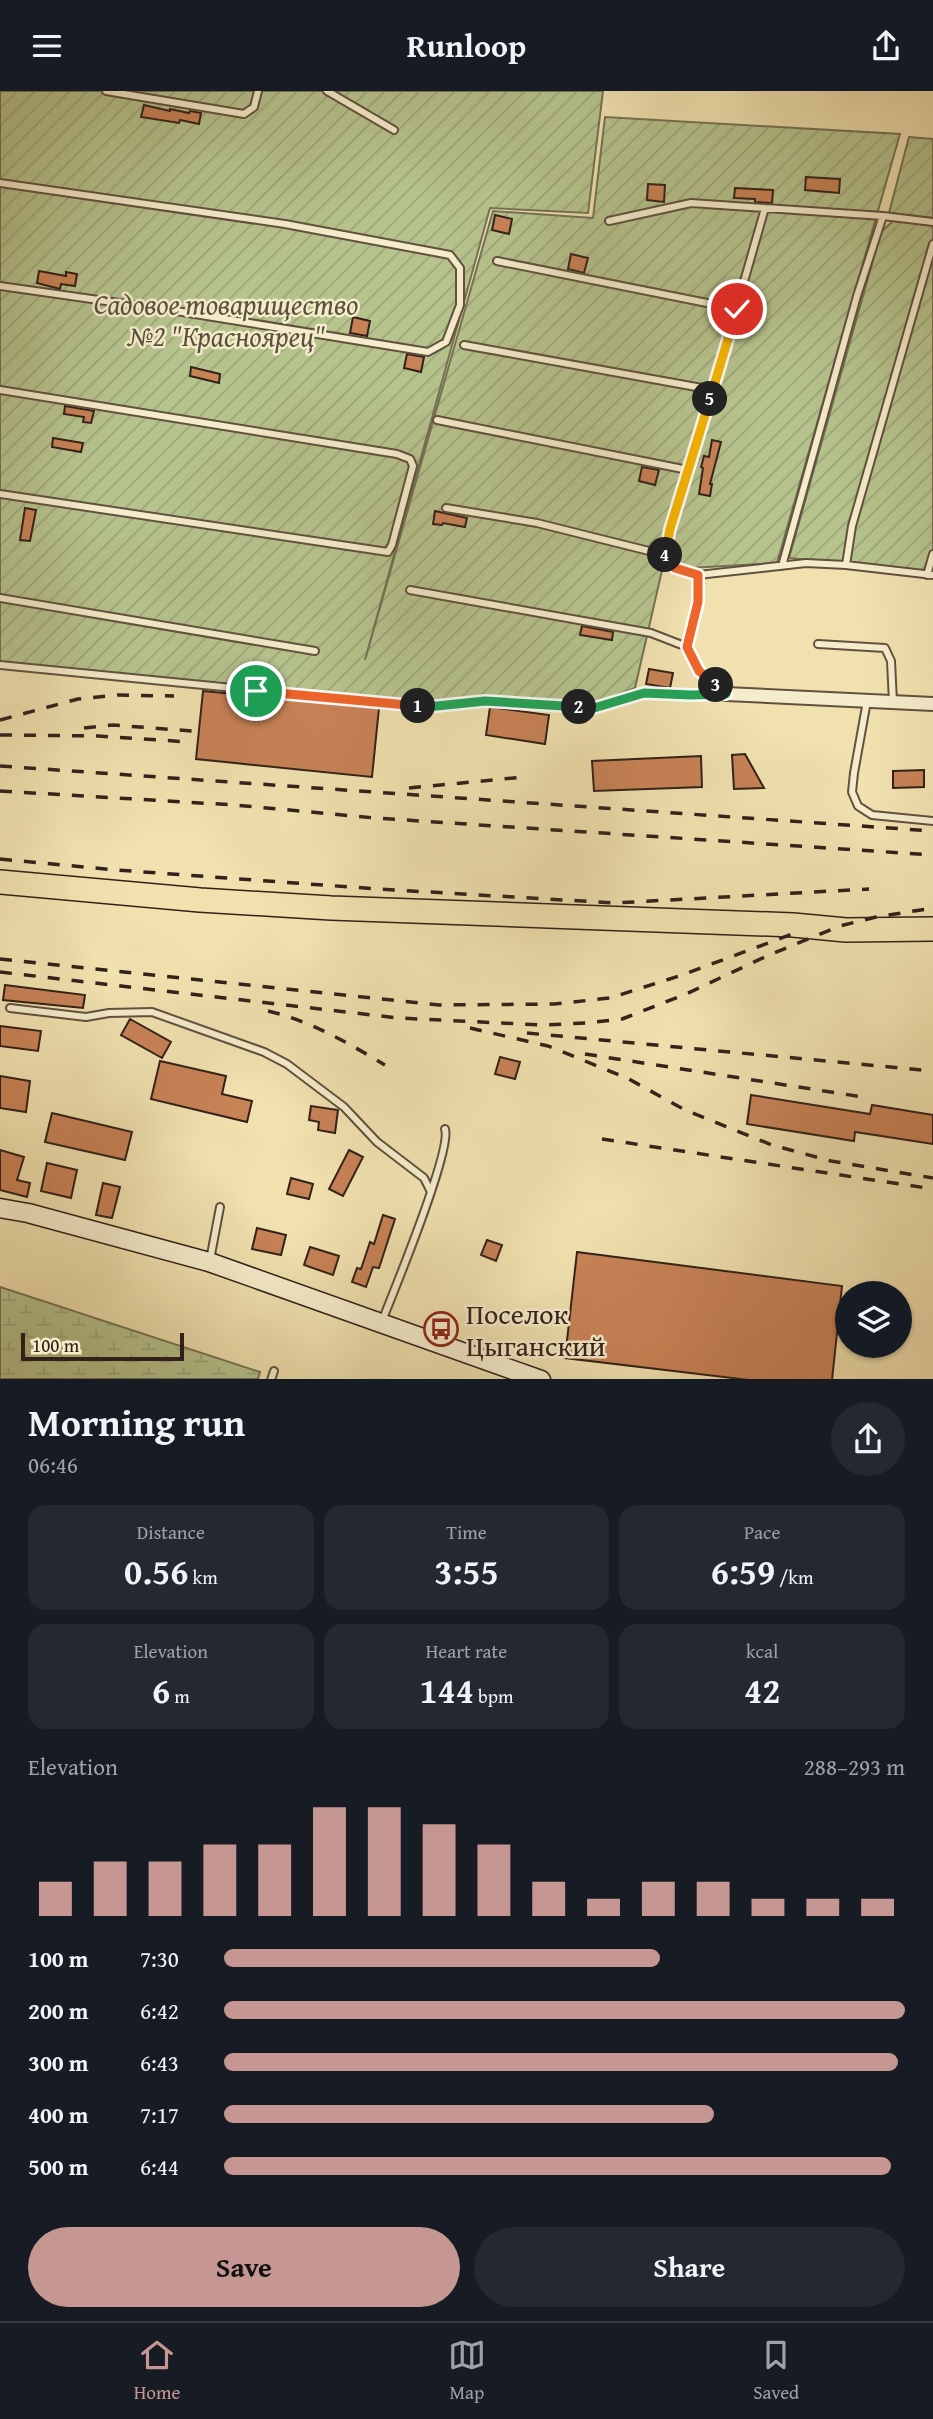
<!DOCTYPE html>
<meta charset="utf-8">
<style>
:root{--surface:#171b24;--page:#242831;--text:#f1f3f6;--muted:#9ea1a6;--line:#363941;--accent:#c59692}
body{margin:0;font-family:"Gentium Book Plus",serif;background:var(--page);color:var(--text);height:100vh;display:flex;flex-direction:column;font-size:26px;white-space:nowrap}
*{box-sizing:border-box;margin:0}
p{font-size:23px;color:var(--muted)}
.icon{flex:none;width:38px;height:38px;fill:none;stroke:currentColor;stroke-width:2;stroke-linecap:round;stroke-linejoin:round}
.map{position:relative;height:1288px;overflow:hidden}
.sheet{display:flex;flex-direction:column;background:var(--surface);flex:1}
.sheet>*{flex:none}
.controls{position:absolute;left:835px;top:1190px;display:grid;gap:14px}
.controls a{display:grid;place-items:center;width:77px;height:77px;border-radius:50%;background:var(--surface);box-shadow:0 2px 5px #0004;font-size:35px}
.scale{position:absolute;left:21px;bottom:18px;width:163px;box-sizing:border-box;padding-left:7px;border:4px solid #32211a;border-top:0;font-size:19px;line-height:24px;white-space:nowrap;color:#32211a;-webkit-text-stroke:5px #f5eccb;paint-order:stroke}
.pin{position:absolute;display:grid;place-items:center;width:60px;height:60px;color:#fff;margin:-30px;border:4px solid #fff;border-radius:50%;box-shadow:0 2px 7px #0007}
.km{position:absolute;width:35px;height:35px;margin:-18px;border-radius:50%;background:#222;color:#fff;font-size:19px;line-height:35px;text-align:center}
.round{display:grid;place-items:center;flex:none;width:74px;height:74px;border-radius:37px;background:var(--page)}
.headline{display:flex;align-items:center;justify-content:space-between;height:119px;padding:0 28px}
h1{font-size:38px;font-weight:700;line-height:52px}
.metrics{display:grid;grid-template-columns:repeat(3,1fr);gap:10px;height:119px;padding:7px 28px}
.metrics div{display:grid;align-content:center;border-radius:18px;background:var(--page);text-align:center}
.metrics b{font-size:35px;font-weight:700}
.metrics small{font-size:19px;font-weight:400}
.metrics p{font-size:19px}
.chart{height:196px;padding:14px 28px}
.chart p{display:flex;justify-content:space-between}
.chart svg{width:100%;height:126px;margin-top:7px;stroke:var(--accent);stroke-width:6}
.cta{display:flex;gap:14px;margin-top:auto;padding:14px 28px}
.cta a{flex:1;height:80px;border-radius:42px;background:var(--accent);color:#111;font-size:28px;font-weight:700;line-height:80px;text-align:center}
.cta a+a{background:var(--page);color:var(--text)}
ul{padding:0 28px;list-style:none;font-size:23px}
li{display:grid;grid-template-columns:112px 84px 1fr;align-items:center;height:52px}
li i{height:18px;border-radius:9px;background:var(--accent)}
header{display:flex;justify-content:space-between;align-items:center;height:91px;padding:0 28px;background:var(--surface);font-size:32px;font-weight:700}
.dock{display:flex;justify-content:space-around;align-items:center;height:98px;border-top:2px solid var(--line);background:var(--surface);font-size:19px;color:var(--muted)}
.dock a{display:grid;justify-items:center;gap:4px}
.dock .active{color:var(--accent)}
.map>svg:first-child{display:block}
.wetland{fill:url(#wetland-marsh);stroke:#747254;stroke-width:2}
.garden{fill:url(#garden-furrows);stroke:#747254;stroke-width:2}
.building{fill:#c78256;stroke:#32211a;stroke-width:2}
.lines{fill:none;stroke-linecap:round;stroke-linejoin:round}
.lane-casing{stroke:#62513f;stroke-width:10}
.street-casing{stroke:#62513f;stroke-width:16}
.secondary-casing{stroke:#32211a;stroke-width:21}
.highway-casing{stroke:#32211a;stroke-width:26}
.lane{stroke:#f5eccb;stroke-width:6}
.street{stroke:#f5eccb;stroke-width:12}
.secondary{stroke:#f5eccb;stroke-width:18}
.highway{stroke:#f0e1af;stroke-width:23}
.rail{stroke:#32211a;stroke-width:3.5;stroke-dasharray:12 12;stroke-linecap:butt}
.split-1-casing{stroke:#fff;stroke-width:14}
.split-2-casing{stroke:#fff;stroke-width:14}
.split-3-casing{stroke:#fff;stroke-width:14}
.split-4-casing{stroke:#fff;stroke-width:14}
.split-5-casing{stroke:#fff;stroke-width:14}
.split-6-casing{stroke:#fff;stroke-width:14}
.split-1{stroke:#f0652b;stroke-width:9}
.split-2{stroke:#22a559;stroke-width:9}
.split-3{stroke:#22a559;stroke-width:9}
.split-4{stroke:#f0652b;stroke-width:9}
.split-5{stroke:#f5b400;stroke-width:9}
.split-6{stroke:#f5b400;stroke-width:9}
.labels{text-anchor:middle;dominant-baseline:central;stroke-width:5;stroke-linejoin:round;paint-order:stroke}
.park-label{font-size:28px;font-style:italic;fill:#5a523c;stroke:#f5eccb}
.poi-label{font-size:28px;fill:#32211a;stroke:#f5eccb;text-anchor:start}
</style>
<header><svg class="icon" aria-label="menu" viewBox="0 0 24 24"><path d="M4 6h16M4 12h16M4 18h16"/></svg>Runloop<svg class="icon" aria-label="share" viewBox="0 0 24 24"><path d="M12 15V3M7 8l5-5 5 5M5 13v7h14v-7"/></svg></header>
<div class="map">
<svg width="933" height="1289" viewBox="0 0 933 1289">
<defs>
<pattern id="wetland-marsh" width="20" height="14" patternUnits="userSpaceOnUse" patternTransform="scale(1.75)"><rect width="20" height="14" fill="#b6c38d"/><path d="M1 5h8M5 5V1M11 12h8M15 12V8" fill="none" stroke="#9da779"/></pattern>
<pattern id="garden-furrows" width="10" height="10" patternUnits="userSpaceOnUse" patternTransform="scale(1.75)"><rect width="10" height="10" fill="#b6c38d"/><path d="M-1 1l2-2M0 10L10 0M9 11l2-2" fill="none" stroke="#9da779"/></pattern>
</defs>
<rect width="100%" height="100%" fill="#f0e1af"/>
<filter id="stains"><feTurbulence type="fractalNoise" baseFrequency=".00286" numOctaves="4"/><feColorMatrix values="0 0 0 0 .2 0 0 0 0 .09 0 0 0 0 .02 0 0 0 .5 -.17"/></filter>
<radialGradient id="worn" r=".72"><stop offset=".6" stop-color="#630" stop-opacity="0"/><stop offset="1" stop-color="#630" stop-opacity=".3"/></radialGradient>
<path class="wetland" d="M0 1196 260 1281 258 1288H0Z"/>
<path class="garden" d="M0 0H603L588 122 490 117 365 569 493 120 593 127 605 26 900 43 777 472 690 477 663 475 635 597 593 613 485 606 426 611 354 608 0 572Z
M909 46 933 48V127L889 122Z
M894 129 933 134V482L789 467 881 141Z"/>
<path class="building" d="M144 14 170 20V18L189 22 190 20 201 22 199 33 180 29 179 32 141 26Z
M806 86 840 88 839 102 805 99Z
M648 93 665 94 664 111 647 109Z
M735 97 773 99 772 112 755 111V108L734 107Z
M495 124 512 128 509 143 492 139Z
M571 163 588 167 584 182 568 178Z
M39 180 66 185V181L77 183 75 195 61 193 60 198 37 192Z
M353 226 370 230 367 245 350 242Z
M407 263 424 266 421 281 404 277Z
M191 276 220 283 219 292 190 285Z
M65 315 94 320 91 332 83 331 84 326 64 323Z
M53 347 83 352 81 361 52 356Z
M712 349 721 351 710 393H712L710 405 699 403 703 377 701 376 704 365 709 366Z
M642 376 659 379 655 394 639 390Z
M25 417 36 419 30 450 20 449Z
M435 420 467 427 465 436 443 432 442 434 433 433Z
M582 535 613 541 612 549 580 544Z
M649 578 673 582 670 597 646 593Z
M203 600 379 617 372 686 196 668Z
M490 616 549 624 545 653 486 644Z
M745 663 764 697 734 698 732 664Z
M701 665 702 696 594 700 592 670Z
M924 679V696L893 697V680Z
M5 894 85 904 83 917 3 909Z
M130 928 171 951 162 967 121 944Z
M0 935 41 940 38 960 0 955Z
M500 966 520 971 515 988 495 983Z
M160 970 226 985 222 1003 252 1010 247 1031 151 1008Z
M0 985 30 990 26 1021 0 1017Z
M751 1004 870 1023 872 1014 933 1024V1053L855 1041 854 1050 747 1033Z
M311 1015 338 1019 335 1042 318 1039 319 1031 309 1029Z
M52 1022 132 1041 125 1069 45 1051Z
M0 1059 24 1066 17 1089 30 1092 27 1106 0 1099Z
M349 1059 363 1066 343 1105 329 1098Z
M47 1072 77 1079 71 1107 41 1100Z
M291 1087 313 1093 309 1108 287 1103Z
M103 1092 120 1096 112 1127 96 1124Z
M383 1124 395 1128 379 1177 373 1176 366 1196 352 1191 357 1177 361 1178 370 1151 374 1153Z
M257 1137 286 1144 281 1164 252 1158Z
M487 1149 502 1154 496 1170 481 1164Z
M310 1156 339 1165 333 1184 304 1174Z
M577 1161 842 1195 832 1289H749L565 1267Z"/>
<g class="lines">
<g class="lane-casing">
<path id="lane" d="M106 0 244 23 254 16 258 0
M327 0 394 39
M0 92 285 133 450 164 460 177V214L446 251 428 261 176 220 0 195
M609 130 691 112 883 125 933 131
M497 170 737 218
M464 254 713 299
M0 299 397 363 410 368 413 375 392 454 388 461 0 403
M437 329 688 379
M446 417 537 432 665 464
M846 474 852 435 933 153
M782 475 857 205 883 125
M698 484 675 477 665 464 670 438 713 299 765 117
M927 484 933 463
M410 499 651 542 687 556
M0 507 315 560
M818 553 885 557 891 570 893 611
M0 574 427 616 485 610 595 617 644 602 691 604 726 603
M726 603 699 580 687 556 698 511V484L806 472 846 474 933 484
M867 610 854 682 852 701 858 715 872 724 933 730
M10 917 86 926 109 922 152 921 264 961 287 973 344 1016 377 1051 424 1087 431 1101
M210 1169 220 1116
M382 1230C394 1200 452 1059 445 1038
M271 1289 274 1280"/>
</g>
<g class="street-casing">
<path id="street" d="M726 603 933 613"/>
</g>
<g class="secondary-casing">
<path id="secondary" d="M0 1117 28 1122 209 1171 541 1289"/>
</g>
<g class="highway-casing">
<path id="highway" d="M0 791 200 809 331 817 793 834 846 839 933 838"/>
</g>
<use href="#lane" class="lane"/>
<use href="#street" class="street"/>
<use href="#secondary" class="secondary"/>
<use href="#highway" class="highway"/>
<path class="rail" d="M0 629 78 608 118 604 174 605
M84 637 113 634 192 640
M0 644 98 645 189 651
M0 675 933 740
M409 697 524 686
M0 700 235 714 375 727 933 764
M0 768 116 779 378 798 615 812 869 798
M0 868 439 914 554 913 610 907 682 884 795 842
M0 881 398 927 543 934 586 932 622 928 686 903 769 864 840 835 876 826 933 817
M268 920C311 930 348 952 385 974
M470 937 548 955 627 987 685 1019 772 1054 831 1070 933 1087
M527 942 933 980
M585 963 863 1006
M602 1048 933 1098"/>
</g>
<g class="lines">
<g class="split-1-casing">
<path id="split-1" d="M256 600 418 615"/>
</g>
<g class="split-2-casing">
<path id="split-2" d="M418 615 427 616 485 610 579 616"/>
</g>
<g class="split-3-casing">
<path id="split-3" d="M579 616 594 617 644 602 691 604 726 603 716 594"/>
</g>
<g class="split-4-casing">
<path id="split-4" d="M665 464 675 477 698 484V511L687 556 699 580 716 594"/>
</g>
<g class="split-5-casing">
<path id="split-5" d="M665 464 670 438 710 308"/>
</g>
<g class="split-6-casing">
<path id="split-6" d="M710 308 737 218"/>
</g>
<use href="#split-1" class="split-1"/>
<use href="#split-2" class="split-2"/>
<use href="#split-3" class="split-3"/>
<use href="#split-4" class="split-4"/>
<use href="#split-5" class="split-5"/>
<use href="#split-6" class="split-6"/>
</g>
<defs>
<g id="bus-ring" transform="scale(1.75)"><circle r="9.5" fill="#f5eccb" stroke="#8f2418" stroke-width="1.5"/><path d="M-5-6H5V4H4V6H2V4H-2V6H-4V4H-5ZM-3.5-4V0h7V-4ZM-3.5 1.2v1.5H-2V1.2ZM2 1.2v1.5H3.5V1.2Z" fill="#8f2418"/></g>
</defs>
<g fill-rule="evenodd">
<use href="#bus-ring" x="441" y="1238"/>
</g>
<g class="labels">
<g class="park-label">
<text x="226" y="212">Садовое товарищество<tspan x="226" dy="32">№2 "Красноярец"</tspan></text>
</g>
<g class="poi-label">
<text x="466" y="1222">Поселок<tspan x="466" dy="32">Цыганский</tspan></text>
</g>
</g>
<rect width="100%" height="100%" filter="url(#stains)"/>
<rect width="100%" height="100%" fill="url(#worn)"/>
</svg>
<div class="controls">
<a><svg class="icon" aria-label="layers" viewBox="0 0 24 24"><path d="M12 4l9 5-9 5-9-5zM3 14l9 5 9-5"/></svg></a>
</div>
<div class="scale">100 m</div>
<div class="pin" style="left:256px;top:600px;background:#1e9e55"><svg class="icon" aria-label="arrive" viewBox="0 0 24 24"><path d="M6 21V4h12l-3 4 3 4H6"/></svg></div>
<div class="pin" style="left:737px;top:218px;background:#d93025"><svg class="icon" aria-label="check" viewBox="0 0 24 24"><path d="M5 12l5 5 9-10"/></svg></div>
<b class="km" style="left:418px;top:615px">1</b>
<b class="km" style="left:579px;top:616px">2</b>
<b class="km" style="left:716px;top:594px">3</b>
<b class="km" style="left:665px;top:464px">4</b>
<b class="km" style="left:710px;top:308px">5</b>
</div>
<section class="sheet">
<div class="headline"><div><h1>Morning run</h1><p>06:46</p></div><a class="round"><svg class="icon" aria-label="share" viewBox="0 0 24 24"><path d="M12 15V3M7 8l5-5 5 5M5 13v7h14v-7"/></svg></a></div>
<div class="metrics">
<div><p>Distance</p><b>0.56<small> km</small></b></div>
<div><p>Time</p><b>3:55</b></div>
<div><p>Pace</p><b>6:59<small> /km</small></b></div>
</div>
<div class="metrics">
<div><p>Elevation</p><b>6<small> m</small></b></div>
<div><p>Heart rate</p><b>144<small> bpm</small></b></div>
<div><p>kcal</p><b>42</b></div>
</div>
<div class="chart"><p><span>Elevation</span>288–293 m</p>
<svg viewBox="0 0 160 44" preserveAspectRatio="none"><path d="M5 44V32M15 44V25M25 44V25M35 44V19M45 44V19M55 44V6M65 44V6M75 44V12M85 44V19M95 44V32M105 44V38M115 44V32M125 44V32M135 44V38M145 44V38M155 44V38"/></svg>
</div>
<ul>
<li><b>100 m</b>7:30<i style="width:64%"></i></li>
<li><b>200 m</b>6:42<i style="width:100%"></i></li>
<li><b>300 m</b>6:43<i style="width:99%"></i></li>
<li><b>400 m</b>7:17<i style="width:72%"></i></li>
<li><b>500 m</b>6:44<i style="width:98%"></i></li>
</ul>
<div class="cta"><a>Save</a><a>Share</a></div>
</section>
<nav class="dock">
<a class="active"><svg class="icon" aria-label="home" viewBox="0 0 24 24"><path d="M3 11l9-7 9 7M6 9v11h12V9"/></svg>Home</a>
<a><svg class="icon" aria-label="map" viewBox="0 0 24 24"><path d="M3 6l6-2 6 2 6-2v14l-6 2-6-2-6 2zM9 4v14M15 6v14"/></svg>Map</a>
<a><svg class="icon" aria-label="saved" viewBox="0 0 24 24"><path d="M7 4h10v16l-5-4-5 4z"/></svg>Saved</a>
</nav>
